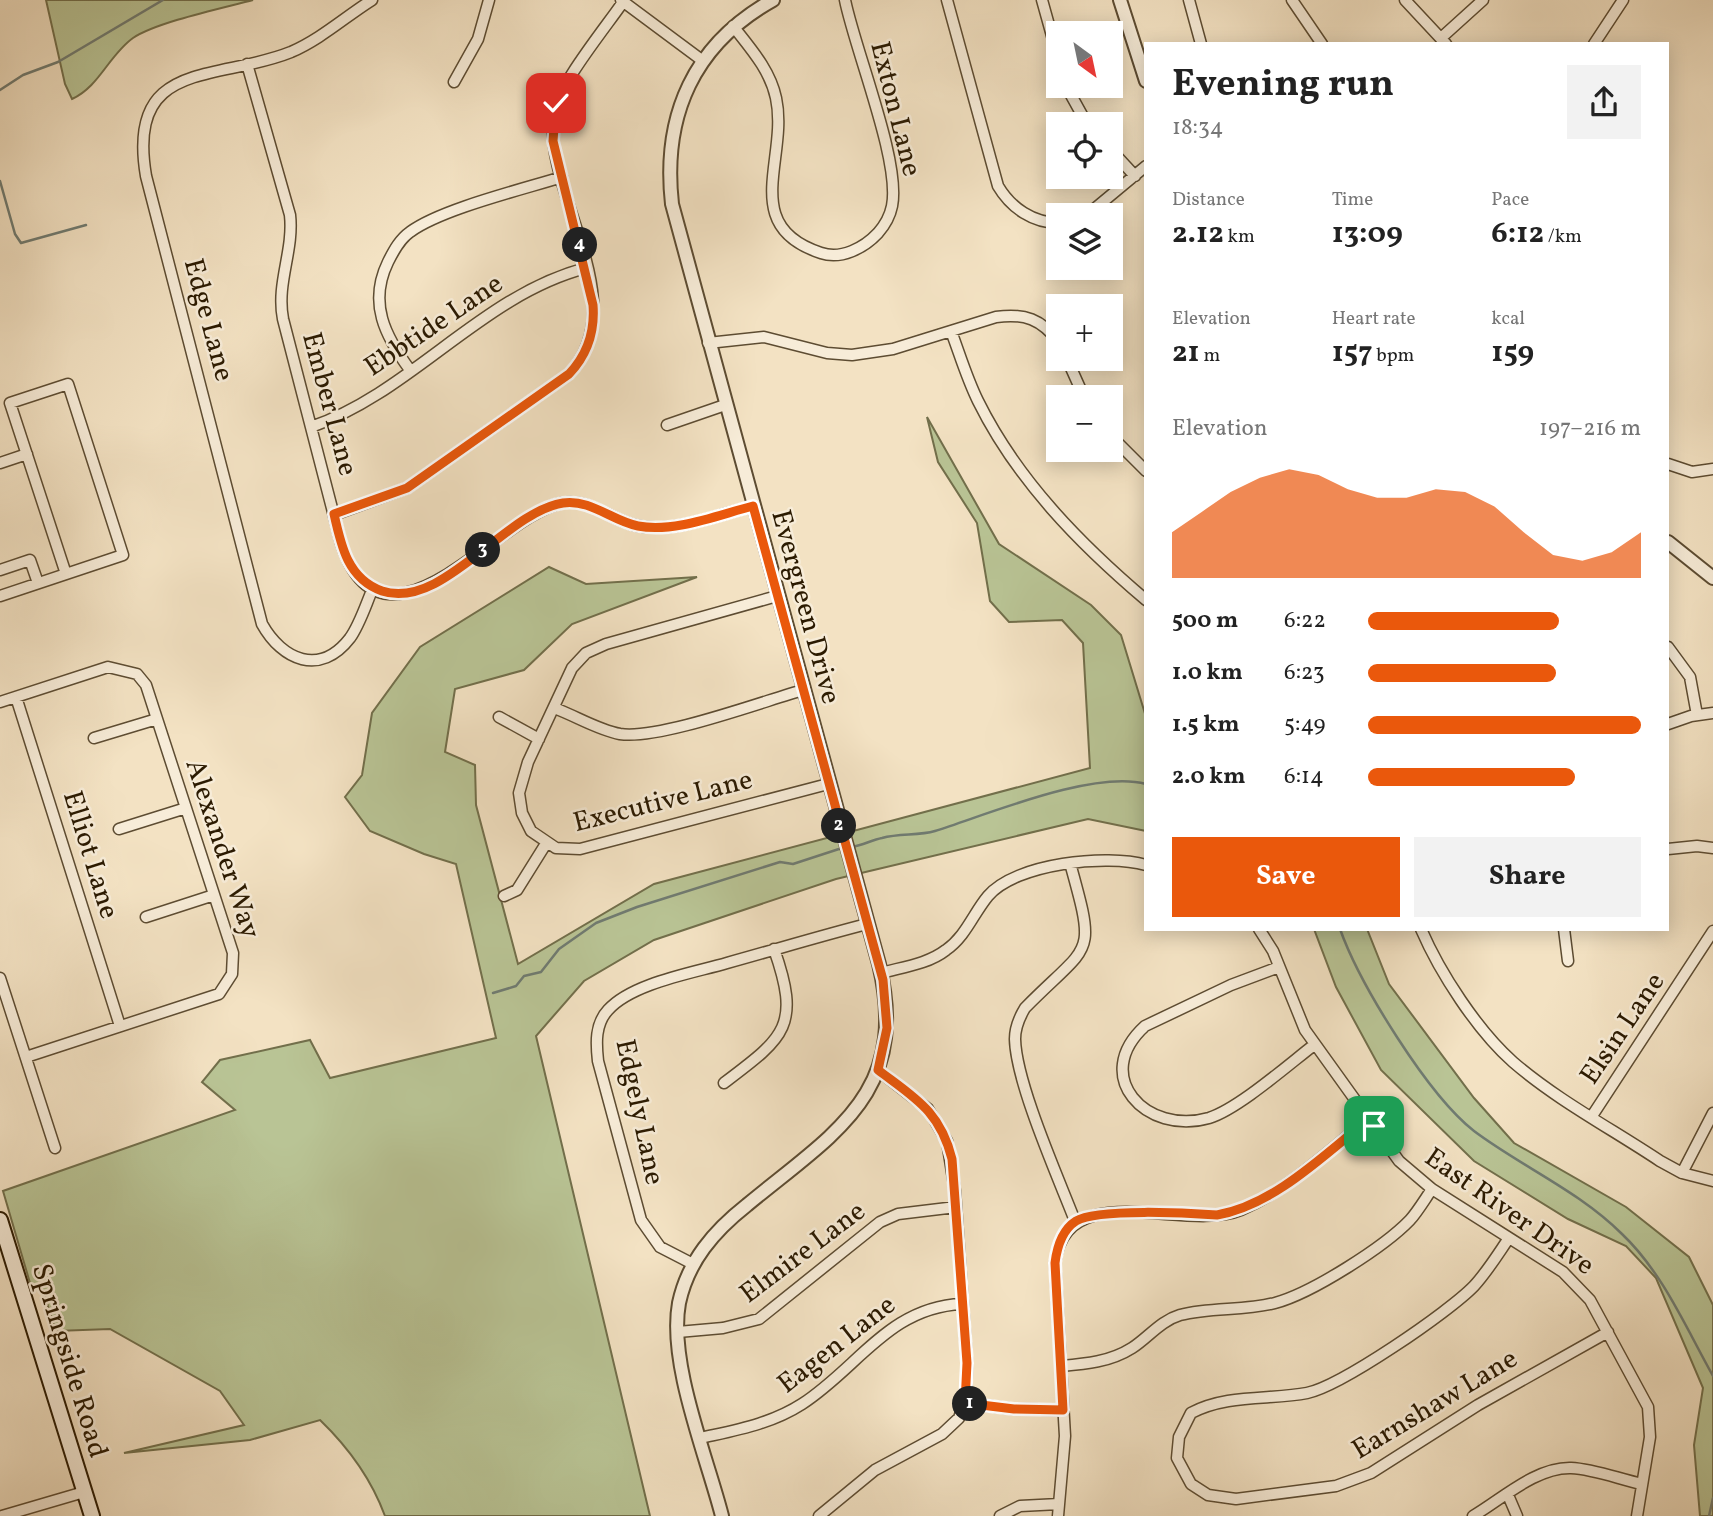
<!DOCTYPE html>
<meta charset="utf-8">
<style>
:root{--surface:#fff;--page:#f2f2f2;--text:#222;--muted:#767676;--accent:#ea580c}
body{margin:0;font-family:Vollkorn,serif;background:var(--page);color:var(--text);height:100vh;display:flex;flex-direction:column;font-size:26px;white-space:nowrap}
*{box-sizing:border-box;margin:0}
p{font-size:23px;color:var(--muted)}
.icon{flex:none;width:38px;height:38px;fill:none;stroke:currentColor;stroke-width:2;stroke-linecap:round;stroke-linejoin:round}
.map{position:relative;flex:1;overflow:hidden}
.drawer{position:absolute;left:1144px;top:42px;width:525px;height:889px;display:flex;flex-direction:column;background:var(--surface);border-radius:0px;box-shadow:0 4px 18px #0003}
.drawer>*{flex:none}
.needle{width:46px;rotate:147deg}
.fabs{position:absolute;left:1046px;top:21px;display:grid;gap:14px}
.fabs a{display:grid;place-items:center;width:77px;height:77px;border-radius:0px;background:var(--surface);box-shadow:0 4px 18px #0003;font-size:35px}
.pin{position:absolute;display:grid;place-items:center;width:60px;height:60px;color:#fff;margin:-30px;border-radius:14px;box-shadow:0 4px 10px #0006}
.km{position:absolute;width:35px;height:35px;margin:-18px;border-radius:50%;background:#222;color:#fff;font-size:19px;line-height:35px;text-align:center}
.round{display:grid;place-items:center;flex:none;width:74px;height:74px;border-radius:0px;background:var(--page)}
.headline{display:flex;align-items:center;justify-content:space-between;height:119px;padding:0 28px}
h1{font-size:38px;font-weight:700;line-height:52px}
.metrics{display:grid;grid-template-columns:repeat(3,1fr);gap:10px;height:119px;padding:7px 28px}
.metrics div{display:grid;align-content:center}
.metrics b{font-size:30px;font-weight:700}
.metrics small{font-size:19px;font-weight:400}
.metrics p{font-size:19px}
.chart{height:196px;padding:14px 28px}
.chart p{display:flex;justify-content:space-between}
.chart svg{width:100%;height:126px;margin-top:7px;fill:var(--accent);opacity:.7}
.action{display:flex;gap:14px;margin-top:auto;padding:14px 28px}
.action a{flex:1;height:80px;border-radius:0px;background:var(--accent);color:#fff;font-size:28px;font-weight:700;line-height:80px;text-align:center}
.action a+a{background:var(--page);color:var(--text)}
ul{padding:0 28px;list-style:none;font-size:23px}
li{display:grid;grid-template-columns:112px 84px 1fr;align-items:center;height:52px}
li i{height:18px;border-radius:9px;background:var(--accent)}
.map>svg:first-child{display:block}
.green{fill:#b9c495;stroke:#726f4b;stroke-width:2}
.lines{fill:none;stroke-linecap:round;stroke-linejoin:round}
.stream{stroke:#707b71;stroke-width:2.5}
.minor-casing{stroke:#5d4c32;stroke-width:13}
.tertiary-casing{stroke:#5d4c32;stroke-width:16}
.secondary-casing{stroke:#2b1a01;stroke-width:18}
.minor{stroke:#f7ecd8;stroke-width:10}
.tertiary{stroke:#f7ecd8;stroke-width:12}
.secondary{stroke:#f7ecd8;stroke-width:14}
.route-casing{stroke:#fff;stroke-width:14}
.route{stroke:#ea580c;stroke-width:9}
.labels{text-anchor:middle;dominant-baseline:central;stroke-width:5;stroke-linejoin:round;paint-order:stroke}
.street-label{font-size:28px;fill:#2b1a01;stroke:#f7ecd8}
</style>
<div class="map">
<svg width="1713" height="1516" viewBox="0 0 1713 1516">
<rect width="100%" height="100%" fill="#f3e2c3"/>
<filter id="stains"><feTurbulence type="fractalNoise" baseFrequency=".00286" numOctaves="4"/><feColorMatrix values="0 0 0 0 .2 0 0 0 0 .09 0 0 0 0 .02 0 0 0 .5 -.17"/></filter>
<radialGradient id="worn" r=".72"><stop offset=".6" stop-color="#630" stop-opacity="0"/><stop offset="1" stop-color="#630" stop-opacity=".3"/></radialGradient>
<path class="green" d="M46 0H253C223 8 157 22 133 38 109 55 99 87 72 99L65 84Z
M927 417 999 544 1091 605 1121 635 1146 717V831L1088 819 836 879 654 940 584 981 536 1036 650 1516H385C371 1478 349 1448 320 1420L250 1440 124 1453 244 1425 220 1391 110 1329 56 1331 43 1291 30 1283 3 1191 235 1110 202 1082 220 1060 310 1040 330 1078 496 1038 456 864 424 854 370 831 345 797 362 775 372 713 420 647 549 567 586 584 697 577 572 624 524 670 455 689 445 752 475 765 476 805 518 964 654 884 1090 768 1083 643 1062 620 1009 622 990 601 977 523 938 462Z
M1314 929H1367L1389 984 1474 1098 1514 1143 1626 1207 1689 1257 1713 1305V1516H1700L1694 1445 1703 1388 1656 1278 1626 1246 1568 1219 1474 1161 1381 1070 1336 987Z"/>
<g class="lines">
<path class="stream" d="M0 90 23 75 58 62 163 0
M0 181 15 234 21 243 86 225
M852 847C863 845 872 840 882 838 900 833 918 836 935 831 989 814 1093 770 1146 784
M1340 929C1360 985 1428 1095 1474 1131 1522 1167 1579 1191 1622 1234 1663 1273 1686 1328 1713 1376
M493 993 516 986 524 976 541 972 559 949 596 923 637 907 780 862 793 864 842 848
M1709 1516 1713 1498"/>
<g class="minor-casing">
<path id="minor" d="M372 0C345 17 321 39 291 52 217 82 126 58 146 176L262 624C282 660 320 677 350 638 360 624 366 604 373 588
M621 0 703 61
M947 0 998 186C1011 208 1033 223 1059 223
M1042 0 1059 61
M1189 0 1201 44
M1292 0 1322 44
M1405 0 1446 44
M733 26C751 49 770 70 776 98 789 158 738 226 821 253 841 260 864 248 878 233 885 225 890 216 892 206 901 162 855 50 845 0
M1441 38 1483 0
M1594 44 1623 0
M247 64 290 215C294 251 276 283 283 319L341 543C383 674 500 514 562 503 591 498 611 521 638 526 674 533 718 515 753 506
M454 82 478 39 489 0
M1066 86 1087 124
M1111 150 1135 176
M1087 215 1146 166
M951 331C960 355 967 379 978 401 1017 480 1080 544 1146 600
M708 343 764 337 827 353 852 355 893 349 996 317C1025 313 1041 319 1059 342
M1067 359 1084 397
M410 370C385 336 368 303 388 262 394 250 400 239 410 232 441 209 524 189 562 177
M667 425 725 405
M311 427C412 392 482 295 586 268
M1111 436 1146 471
M0 463 27 454
M1668 464 1692 472 1713 469
M334 515 407 488 569 374C635 303 545 197 553 116 555 89 606 27 623 2
M0 570 30 560 38 583
M0 596 123 555 68 384 10 403 66 574
M777 596 606 644 586 653 572 668 528 762 519 793 522 813 531 831 556 848 580 849 828 784
M1668 647 1690 677 1697 715
M16 697 120 1026
M0 702 108 667 137 674 146 685 233 953 232 974 219 994 26 1057
M554 708C576 716 598 730 620 734 658 740 761 702 803 690
M499 717 539 739
M1668 724 1691 716 1713 713
M94 738 157 719
M119 829 186 808
M1668 849 1697 846 1713 848
M1070 863C1097 960 1091 941 1025 1008 1019 1018 1015 1027 1015 1039 1016 1083 1058 1177 1075 1221
M504 896 517 890 547 842
M146 917 214 895
M1259 929 1273 951 1305 1030 1399 1161 1432 1189 1563 1272 1590 1300 1648 1407 1650 1437 1637 1516
M1421 929C1440 973 1477 1030 1513 1062 1557 1100 1612 1129 1660 1161L1682 1173 1713 1181
M1564 929 1568 961
M1279 967 1231 985 1145 1026C1090 1076 1146 1136 1209 1118 1238 1109 1288 1065 1314 1045
M881 973C903 967 928 964 946 950 966 936 973 914 988 896 1016 863 1107 854 1146 865
M0 978 55 1148
M724 1083C785 1037 801 1026 774 949
M1592 1116 1713 931
M1682 1173 1713 1113
M1509 1238C1498 1254 1487 1272 1474 1286 1449 1312 1341 1386 1307 1393 1269 1400 1227 1394 1191 1413L1179 1437 1177 1458 1191 1484 1208 1495 1236 1499 1336 1486 1371 1473 1478 1405 1608 1332
M693 1264 660 1247 641 1220 598 1061C596 1043 595 1024 608 1010 632 983 693 973 727 963 774 950 820 936 867 924
M678 1332 723 1328 759 1319 880 1222 898 1214 956 1207
M1061 1366C1085 1364 1110 1362 1132 1348 1149 1337 1160 1321 1180 1315 1211 1307 1244 1311 1275 1303 1312 1293 1384 1247 1410 1220 1418 1211 1425 1199 1432 1189
M965 1403 1014 1409 1063 1410
M701 1438C736 1430 771 1424 802 1404 858 1368 889 1307 962 1304
M1508 1495 1517 1516
M2 1516 84 1492
M819 1516 875 1470 942 1434 959 1418 966 1397 967 1363 955 1191 947 1141 928 1109 878 1070
M1000 1516 1020 1506 1059 1504
M1058 1516 1065 1436 1055 1263C1066 1175 1185 1233 1241 1210 1288 1190 1329 1150 1369 1119
M1473 1516C1502 1499 1536 1467 1571 1468 1594 1469 1619 1479 1642 1484"/>
</g>
<g class="tertiary-casing">
<path id="tertiary" d="M1120 0 1146 81
M1668 542 1713 578
M722 1516C707 1457 668 1363 679 1303 688 1261 714 1231 747 1205 835 1132 910 1094 879 964L672 204C662 115 694 44 773 0"/>
</g>
<g class="secondary-casing">
<path id="secondary" d="M0 1220 92 1516"/>
</g>
<use href="#minor" class="minor"/>
<use href="#tertiary" class="tertiary"/>
<use href="#secondary" class="secondary"/>
</g>
<g class="lines">
<g class="route-casing">
<path id="route" d="M556 103 553 141 593 305C595 331 587 355 569 374L407 488 334 514C341 546 348 579 382 591 442 611 505 512 563 503 591 499 612 521 638 526 674 533 718 515 753 506L883 980 887 1028 878 1070C915 1098 940 1111 952 1159L967 1363 965 1403 1014 1409 1063 1410 1055 1263C1057 1247 1062 1230 1076 1221 1097 1208 1190 1213 1217 1215 1274 1205 1324 1155 1369 1119L1374 1126"/>
</g>
<use href="#route" class="route"/>
</g>
<g class="labels">
<g class="street-label">
<text transform="translate(895 109) rotate(76)">Exton Lane</text>
<text transform="translate(208 320) rotate(75)">Edge Lane</text>
<text transform="translate(434 326) rotate(-34)">Ebbtide Lane</text>
<text transform="translate(329 404) rotate(75)">Ember Lane</text>
<text transform="translate(805 607) rotate(75)">Evergreen Drive</text>
<text transform="translate(663 802) rotate(-14)">Executive Lane</text>
<text transform="translate(222 849) rotate(72)">Alexander Way</text>
<text transform="translate(90 855) rotate(73)">Elliot Lane</text>
<text transform="translate(1623 1029) rotate(-56)">Elsin Lane</text>
<text transform="translate(639 1112) rotate(78)">Edgely Lane</text>
<text transform="translate(1509 1212) rotate(35)">East River Drive</text>
<text transform="translate(803 1253) rotate(-37)">Elmire Lane</text>
<text transform="translate(837 1345) rotate(-38)">Eagen Lane</text>
<text transform="translate(69 1361) rotate(73)">Springside Road</text>
<text transform="translate(1435 1405) rotate(-31)">Earnshaw Lane</text>
</g>
</g>
<rect width="100%" height="100%" filter="url(#stains)"/>
<rect width="100%" height="100%" fill="url(#worn)"/>
</svg>
<div class="fabs">
<a><svg class="needle" viewBox="-14 -14 28 28"><path d="M0-13l5 13h-10z" fill="#e53935"/><path d="M0 13l5-13h-10z" fill="#767676"/></svg></a>
<a><svg class="icon" aria-label="locate" viewBox="0 0 24 24"><circle cx="12" cy="12" r="6"/><path d="M12 2v4M12 18v4M2 12h4M18 12h4"/></svg></a>
<a><svg class="icon" aria-label="layers" viewBox="0 0 24 24"><path d="M12 4l9 5-9 5-9-5zM3 14l9 5 9-5"/></svg></a>
<a>+</a>
<a>−</a>
</div>
<div class="pin" style="left:1374px;top:1126px;background:#1e9e55"><svg class="icon" aria-label="arrive" viewBox="0 0 24 24"><path d="M6 21V4h12l-3 4 3 4H6"/></svg></div>
<div class="pin" style="left:556px;top:103px;background:#d93025"><svg class="icon" aria-label="check" viewBox="0 0 24 24"><path d="M5 12l5 5 9-10"/></svg></div>
<b class="km" style="left:970px;top:1404px">1</b>
<b class="km" style="left:839px;top:826px">2</b>
<b class="km" style="left:483px;top:550px">3</b>
<b class="km" style="left:580px;top:245px">4</b>
<section class="drawer">
<div class="headline"><div><h1>Evening run</h1><p>18:34</p></div><a class="round"><svg class="icon" aria-label="share" viewBox="0 0 24 24"><path d="M12 15V3M7 8l5-5 5 5M5 13v7h14v-7"/></svg></a></div>
<div class="metrics">
<div><p>Distance</p><b>2.12<small> km</small></b></div>
<div><p>Time</p><b>13:09</b></div>
<div><p>Pace</p><b>6:12<small> /km</small></b></div>
</div>
<div class="metrics">
<div><p>Elevation</p><b>21<small> m</small></b></div>
<div><p>Heart rate</p><b>157<small> bpm</small></b></div>
<div><p>kcal</p><b>159</b></div>
</div>
<div class="chart"><p><span>Elevation</span>197–216 m</p>
<svg viewBox="0 0 160 44" preserveAspectRatio="none"><path d="M0 44V28L10 21L20 14L30 9L40 6L50 8L60 13L70 16L80 16L90 13L100 14L110 19L120 28L130 36L140 38L150 35L160 28V44z"/></svg>
</div>
<ul>
<li><b>500 m</b>6:22<i style="width:70%"></i></li>
<li><b>1.0 km</b>6:23<i style="width:69%"></i></li>
<li><b>1.5 km</b>5:49<i style="width:100%"></i></li>
<li><b>2.0 km</b>6:14<i style="width:76%"></i></li>
</ul>
<div class="action"><a>Save</a><a>Share</a></div>
</section>
</div>
